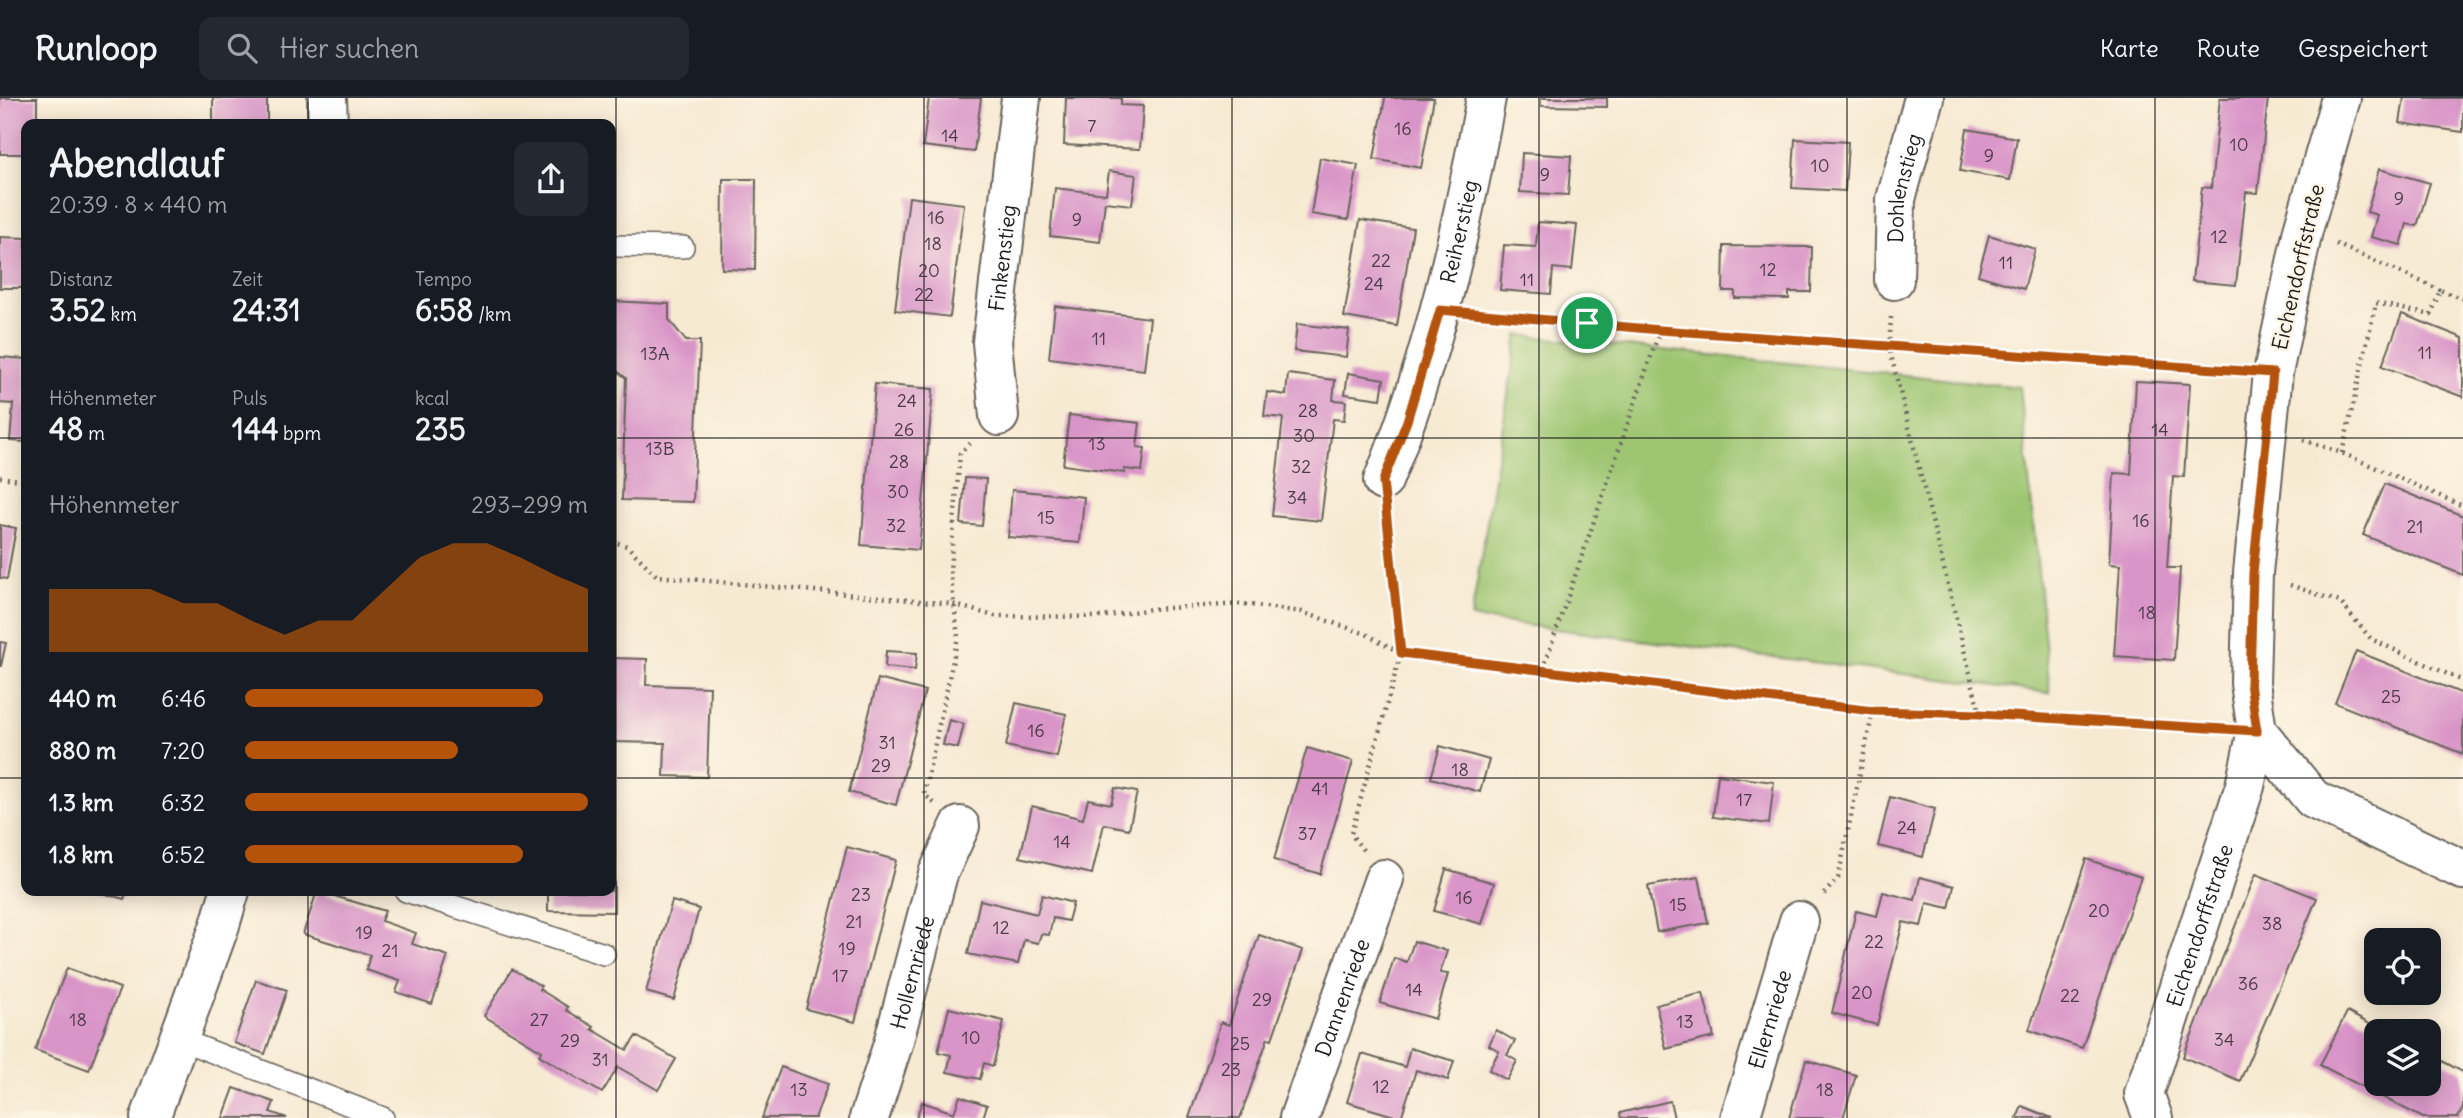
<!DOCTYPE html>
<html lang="de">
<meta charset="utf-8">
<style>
:root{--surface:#171b24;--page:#242831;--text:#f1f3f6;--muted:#9ea1a6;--line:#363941;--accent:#b45309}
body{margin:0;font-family:Delius,sans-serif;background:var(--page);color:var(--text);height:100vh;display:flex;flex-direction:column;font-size:26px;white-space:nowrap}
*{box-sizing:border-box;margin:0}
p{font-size:23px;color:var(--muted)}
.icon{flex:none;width:38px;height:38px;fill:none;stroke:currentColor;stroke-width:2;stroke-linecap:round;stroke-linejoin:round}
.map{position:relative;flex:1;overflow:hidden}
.side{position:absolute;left:21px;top:21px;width:595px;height:777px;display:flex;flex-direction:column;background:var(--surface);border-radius:14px;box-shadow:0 4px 18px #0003}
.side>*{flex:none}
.tools{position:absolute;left:2364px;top:830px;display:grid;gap:14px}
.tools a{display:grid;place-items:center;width:77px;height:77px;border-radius:14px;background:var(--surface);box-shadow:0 4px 18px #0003;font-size:35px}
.pin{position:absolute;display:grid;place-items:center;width:60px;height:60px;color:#fff;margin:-30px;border:4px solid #fff;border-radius:50%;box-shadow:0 2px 7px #0007}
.round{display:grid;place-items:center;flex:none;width:74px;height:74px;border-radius:14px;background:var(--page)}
.overview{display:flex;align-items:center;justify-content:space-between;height:119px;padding:0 28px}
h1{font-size:38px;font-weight:800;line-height:52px}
.metrics{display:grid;grid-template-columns:repeat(3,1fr);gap:10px;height:119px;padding:7px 28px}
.metrics div{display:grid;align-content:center}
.metrics b{font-size:30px;font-weight:800}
.metrics small{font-size:19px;font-weight:400}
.metrics p{font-size:19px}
.chart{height:196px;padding:14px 28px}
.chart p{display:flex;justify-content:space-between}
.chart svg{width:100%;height:126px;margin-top:7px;fill:var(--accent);opacity:.7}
ul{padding:0 28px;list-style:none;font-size:23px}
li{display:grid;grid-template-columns:112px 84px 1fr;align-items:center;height:52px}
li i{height:18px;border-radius:9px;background:var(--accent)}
header{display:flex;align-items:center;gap:42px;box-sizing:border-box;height:98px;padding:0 35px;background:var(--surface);border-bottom:2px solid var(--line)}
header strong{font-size:33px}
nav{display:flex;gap:38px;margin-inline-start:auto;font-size:24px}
.search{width:490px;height:63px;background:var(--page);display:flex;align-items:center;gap:18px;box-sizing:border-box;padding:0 24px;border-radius:14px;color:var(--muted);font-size:26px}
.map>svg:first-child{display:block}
.green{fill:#9ec672;stroke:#5d7147;stroke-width:2}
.building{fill:#d994c8}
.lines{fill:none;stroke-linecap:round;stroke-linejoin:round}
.service-casing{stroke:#69645c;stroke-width:24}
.minor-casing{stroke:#69645c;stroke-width:42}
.path{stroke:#69645c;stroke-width:4.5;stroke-dasharray:2 5;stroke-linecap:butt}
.service{stroke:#fff;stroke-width:21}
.minor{stroke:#fff;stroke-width:38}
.route-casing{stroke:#fff;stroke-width:14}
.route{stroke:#b45309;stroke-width:9}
.grid{fill:none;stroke:#1c1c1c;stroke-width:2;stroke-opacity:0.55}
.labels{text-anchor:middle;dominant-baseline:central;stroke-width:5;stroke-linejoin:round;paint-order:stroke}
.number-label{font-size:18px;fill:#4b3a47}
.street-label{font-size:21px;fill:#1c1c1c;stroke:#fcf5e5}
</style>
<header>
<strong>Runloop</strong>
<div class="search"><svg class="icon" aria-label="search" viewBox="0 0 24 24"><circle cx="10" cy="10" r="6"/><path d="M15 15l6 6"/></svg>Hier suchen</div>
<nav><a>Karte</a><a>Route</a><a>Gespeichert</a></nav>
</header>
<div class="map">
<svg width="2463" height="1020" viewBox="0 0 2463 1020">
<rect width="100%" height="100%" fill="#fcf5e5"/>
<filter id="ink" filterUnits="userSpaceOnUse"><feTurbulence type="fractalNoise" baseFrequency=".0143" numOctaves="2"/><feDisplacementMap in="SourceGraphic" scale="14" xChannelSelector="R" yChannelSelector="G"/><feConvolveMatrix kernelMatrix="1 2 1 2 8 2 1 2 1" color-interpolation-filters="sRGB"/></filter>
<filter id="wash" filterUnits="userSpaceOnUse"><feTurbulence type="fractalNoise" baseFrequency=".00686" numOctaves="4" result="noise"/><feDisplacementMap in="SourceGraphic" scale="28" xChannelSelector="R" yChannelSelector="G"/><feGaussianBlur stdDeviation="1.57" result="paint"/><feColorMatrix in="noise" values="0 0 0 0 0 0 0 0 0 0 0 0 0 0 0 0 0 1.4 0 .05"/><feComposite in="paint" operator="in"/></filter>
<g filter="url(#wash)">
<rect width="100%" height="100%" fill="#f7ead3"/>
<path class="green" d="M1518 237 2020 289 2050 595 1471 520Z"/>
<g id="blocks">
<path class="building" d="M0 0H37V26H26V56H0Z
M213 0H267V26H213Z
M929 0H981L974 54 923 48Z
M1066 0H1121V7L1143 8 1140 51 1064 47Z
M1385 0H1434L1421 70 1374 61Z
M1541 0H1607V9L1541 8Z
M2220 0H2268L2258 95 2246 94 2236 187 2192 183 2202 89 2211 90Z
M2404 0H2463V34L2400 25Z
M1967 31 2017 40 2010 82 1960 73Z
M1795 41 1848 44 1845 93 1792 90Z
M1522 55 1571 58 1568 97 1520 94Z
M1320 60 1358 67 1348 122 1311 116Z
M2379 71 2430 85 2417 128 2407 126 2401 147 2371 139 2377 117 2367 114Z
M1109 73 1136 77 1132 107 1105 104 1100 144 1050 138 1055 90 1106 96Z
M723 81H756L755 172 722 171Z
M909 99 964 106 950 219 895 212Z
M1360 122 1413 130 1397 228 1344 219Z
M1538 124 1577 127 1572 172 1553 170 1551 196 1500 192 1504 147 1536 149Z
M1989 137 2035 151 2024 191 1978 177Z
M0 139 26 140V190H0Z
M1724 148 1812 149 1811 194H1789V201L1735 200V193H1723Z
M611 203 669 206V222L686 243H700L693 404 622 402 626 280 611 268Z
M1055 208 1150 220 1144 272 1049 260Z
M2402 216 2463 240V299L2382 268Z
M1297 226 1349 232 1346 259 1294 253Z
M0 259 26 261V344L10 343 13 306 0 305Z
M1348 275 1384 281 1381 301 1345 296Z
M1288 276 1335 282 1333 302 1346 303 1344 322 1333 321 1321 423 1272 418 1283 320 1264 318 1267 294 1286 297Z
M2136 283 2190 286 2184 379 2173 378 2167 470H2180L2174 562 2114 558 2120 467 2109 466 2114 375 2131 376Z
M875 286 933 291 919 452 861 447Z
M1069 317 1140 325 1137 349 1145 350 1142 373 1124 371 1125 375 1063 367Z
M965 380 986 381 982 428 961 426Z
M2385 386 2463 418V477L2363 437Z
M1012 392 1084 399 1080 445 1008 439Z
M0 427 16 430 7 481 0 480Z
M0 544 6 545 1 568H0Z
M886 553 917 555 915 572 885 569Z
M2356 553 2463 596V656L2335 605Z
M611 560 647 561 646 587 710 589 707 679 664 678 665 645 611 644Z
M878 581 925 593 896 707 849 694Z
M1016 605 1066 616 1057 659 1006 648Z
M949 622 964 626 958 650 943 647Z
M1440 648 1489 662 1480 694 1431 680Z
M1307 650 1353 663 1320 776 1274 762Z
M1718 677 1774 684 1769 726 1713 719Z
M1115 690 1137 694 1129 731 1104 726 1092 776 1020 759 1032 708 1083 721 1088 701 1111 706Z
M1890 699 1935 711 1923 759 1878 748Z
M847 749 896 762 855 924 806 911Z
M2086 761 2141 779 2082 950 2029 932Z
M1446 771 1494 785 1482 826 1434 813Z
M2256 776 2317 800 2240 983 2183 959Z
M1699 779 1708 825 1657 834 1648 788Z
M1920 779 1954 788 1949 810 1927 805 1921 828 1903 824 1877 927 1832 915 1856 813 1877 818 1883 794 1915 802Z
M611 785H614V814L548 813V793H611Z
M95 793H127L124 801Z
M317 793 385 813 381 823 416 835 412 846 448 858 432 906 396 894 400 883 366 872 370 857 303 836Z
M1042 797 1073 805 1068 823 1053 820 1049 837 1041 836 1038 845 1024 842 1018 866 968 856 980 802 1037 816Z
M672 803 699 811 674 902 646 894Z
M1259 837 1303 852 1272 941 1268 940 1240 1020H1189L1221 924 1229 927Z
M1414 843 1447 853 1440 875 1448 876 1435 921 1380 905 1394 860 1407 864Z
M67 870 120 890 89 972 35 952Z
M512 871 541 888 539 891 568 909 566 912 594 929 592 931 627 952 636 938 676 961 658 992 618 969 602 995 539 957 542 953 484 918Z
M256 882 287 892 265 956 234 945Z
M1703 895 1714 939 1666 951 1656 907Z
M949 910 1004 923 993 968 984 965 980 981 947 974 951 957 938 954Z
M2347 914 2383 933H2376V985H2429V956L2463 974V1010L2458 1020H2423L2320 967Z
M1496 932 1515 943 1507 957 1517 963 1507 982 1489 972 1499 953 1489 947Z
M1410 950 1454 963 1448 982 1416 972 1401 1020 1347 1004 1362 956 1405 969Z
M1806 962 1856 977 1843 1020H1789Z
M781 969 828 986 815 1020H762Z
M234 990 274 1004 270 1014 287 1020H223Z
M960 998 987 1007 983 1020H916L922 1004 954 1015Z
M1670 1003 1674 1020H1621L1620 1015Z
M2022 1008 2052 1020H2017Z"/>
</g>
</g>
<g filter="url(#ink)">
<use href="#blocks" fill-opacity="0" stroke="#69645c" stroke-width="2"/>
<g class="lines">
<g class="service-casing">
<path id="service" d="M611 148 683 149
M406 793 604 856
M179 941 383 1020"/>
</g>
<g class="minor-casing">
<g id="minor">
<path d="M327 0 328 26"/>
<path d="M2341 0 2303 132 2273 275 2253 475 2250 585 2257 633 2313 701 2463 772"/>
<path id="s1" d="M1894 182 1896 101 1924 0"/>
<path id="s2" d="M999 318 992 244 1021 0"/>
<path id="s3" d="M1383 383C1433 260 1462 130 1486 0"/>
<path d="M150 1020 220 827 230 793"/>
<path id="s4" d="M869 1020 893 946 938 776 960 728"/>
<path id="s5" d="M1299 1020 1384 781"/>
<path id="s6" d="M1740 1020 1799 823"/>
<path id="s7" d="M2153 1020 2144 996 2245 688 2257 633"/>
</g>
</g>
<path class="path" d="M2336 146 2440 192
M1476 216 1660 232 2235 272
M1891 219 1889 249 1980 616
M2303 342 2342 355 2463 408
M2342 355 2376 205 2431 217 2440 192 2463 201
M0 379 26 383
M611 443 627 448 657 478 952 506 994 518 1102 519 1151 511 1243 506 1302 514 1366 536 1401 555 1873 613 1980 616 2218 630
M2290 487 2340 504 2371 541 2463 583
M1543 571 1660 232
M934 705 924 696 958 539 950 472 960 355 973 343
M1363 752 1351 736 1401 555 1387 419
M1824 796 1838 780 1873 613"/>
<use href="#service" class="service"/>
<use href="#minor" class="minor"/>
</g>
</g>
<g class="lines" filter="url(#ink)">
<g class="route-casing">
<path id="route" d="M1440 212 1660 232 2273 275 2253 475 2250 585 2257 633 1980 616 1873 613 1401 555 1383 383 1407 323Z"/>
</g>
<use href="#route" class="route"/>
</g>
<path class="grid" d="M308 0V26M616 0V1020M924 0V1020M1232 0V1020M1539 0V1020M1847 0V1020M2155 0V1020M0 340H26M611 340H2463M0 680H26M611 680H2463M308 793V1020"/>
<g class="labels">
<g class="number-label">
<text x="1092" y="27">7</text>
<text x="1403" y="30">16</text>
<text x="950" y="37">14</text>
<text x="2239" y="46">10</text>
<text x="1989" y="57">9</text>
<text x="1820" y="67">10</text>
<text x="1545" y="76">9</text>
<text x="2399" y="100">9</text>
<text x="936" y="119">16</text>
<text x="1077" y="121">9</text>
<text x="2219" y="138">12</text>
<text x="933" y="145">18</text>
<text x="1381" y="162">22</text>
<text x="2006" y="164">11</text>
<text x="1768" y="171">12</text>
<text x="929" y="172">20</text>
<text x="1527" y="181">11</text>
<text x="1374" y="185">24</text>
<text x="924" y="196">22</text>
<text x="1099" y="240">11</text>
<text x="2425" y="254">11</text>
<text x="655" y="255">13A</text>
<text x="907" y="302">24</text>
<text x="1308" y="312">28</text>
<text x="904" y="331">26</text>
<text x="2160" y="331">14</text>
<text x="1304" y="337">30</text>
<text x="1097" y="345">13</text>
<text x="660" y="350">13B</text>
<text x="899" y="363">28</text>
<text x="1301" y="368">32</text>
<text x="898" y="393">30</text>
<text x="1297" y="399">34</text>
<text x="1046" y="419">15</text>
<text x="2141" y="422">16</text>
<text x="896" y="427">32</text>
<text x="2415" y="428">21</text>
<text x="2147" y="514">18</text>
<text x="2391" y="598">25</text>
<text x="1036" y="632">16</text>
<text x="887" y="644">31</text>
<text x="881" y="667">29</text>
<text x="1460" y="671">18</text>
<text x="1320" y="690">41</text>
<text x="1744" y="701">17</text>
<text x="1907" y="729">24</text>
<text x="1307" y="735">37</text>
<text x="1062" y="743">14</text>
<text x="861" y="796">23</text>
<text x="1464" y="799">16</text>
<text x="1678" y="806">15</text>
<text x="2099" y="812">20</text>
<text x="854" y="823">21</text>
<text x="2272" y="825">38</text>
<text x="1001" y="829">12</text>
<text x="364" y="834">19</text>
<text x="1874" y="843">22</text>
<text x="847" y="850">19</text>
<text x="390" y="852">21</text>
<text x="840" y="877">17</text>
<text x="2248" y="885">36</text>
<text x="1414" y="891">14</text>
<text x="1862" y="894">20</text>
<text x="2070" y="897">22</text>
<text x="1262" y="901">29</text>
<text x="78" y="921">18</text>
<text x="539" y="921">27</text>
<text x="1685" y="923">13</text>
<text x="971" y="939">10</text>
<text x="2224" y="941">34</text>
<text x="570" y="942">29</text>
<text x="1240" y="945">25</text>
<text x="600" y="961">31</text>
<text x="1231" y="971">23</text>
<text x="1381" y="988">12</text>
<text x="799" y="991">13</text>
<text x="1825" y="991">18</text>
</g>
<g class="street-label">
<text stroke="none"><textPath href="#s1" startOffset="93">Dohlenstieg</textPath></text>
<text stroke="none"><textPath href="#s3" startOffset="261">Reiherstieg</textPath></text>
<text stroke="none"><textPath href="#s2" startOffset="159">Finkenstieg</textPath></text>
<text transform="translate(2298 169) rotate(-77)">Eichendorffstraße</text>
<text stroke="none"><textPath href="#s7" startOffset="203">Eichendorffstraße</textPath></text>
<text stroke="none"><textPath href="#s4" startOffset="152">Hollernriede</textPath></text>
<text stroke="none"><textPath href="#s5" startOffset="128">Dannenriede</textPath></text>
<text stroke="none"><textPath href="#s6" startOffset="103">Ellernriede</textPath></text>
</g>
</g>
</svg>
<div class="tools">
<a><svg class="icon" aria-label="locate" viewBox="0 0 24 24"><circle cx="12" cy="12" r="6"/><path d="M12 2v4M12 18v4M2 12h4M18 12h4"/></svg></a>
<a><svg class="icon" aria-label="layers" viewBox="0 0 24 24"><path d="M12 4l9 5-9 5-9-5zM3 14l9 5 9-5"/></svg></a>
</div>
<div class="pin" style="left:1587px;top:225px;background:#1e9e55"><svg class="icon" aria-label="arrive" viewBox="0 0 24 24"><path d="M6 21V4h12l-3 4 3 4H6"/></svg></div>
<section class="side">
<div class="overview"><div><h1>Abendlauf</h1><p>20:39 · 8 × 440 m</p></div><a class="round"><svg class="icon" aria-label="share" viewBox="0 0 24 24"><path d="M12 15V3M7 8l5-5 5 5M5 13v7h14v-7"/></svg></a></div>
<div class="metrics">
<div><p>Distanz</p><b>3.52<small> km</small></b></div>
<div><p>Zeit</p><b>24:31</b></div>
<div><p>Tempo</p><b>6:58<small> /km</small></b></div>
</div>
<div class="metrics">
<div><p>Höhenmeter</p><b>48<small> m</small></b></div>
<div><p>Puls</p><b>144<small> bpm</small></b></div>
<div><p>kcal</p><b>235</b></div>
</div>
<div class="chart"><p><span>Höhenmeter</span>293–299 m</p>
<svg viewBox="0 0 160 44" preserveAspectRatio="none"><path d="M0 44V22L10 22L20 22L30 22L40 27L50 27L60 33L70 38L80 33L90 33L100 22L110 11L120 6L130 6L140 11L150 17L160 22V44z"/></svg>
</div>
<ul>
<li><b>440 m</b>6:46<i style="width:87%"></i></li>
<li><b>880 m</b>7:20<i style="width:62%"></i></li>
<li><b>1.3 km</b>6:32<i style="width:100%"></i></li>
<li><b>1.8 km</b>6:52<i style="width:81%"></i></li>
</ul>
</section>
</div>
